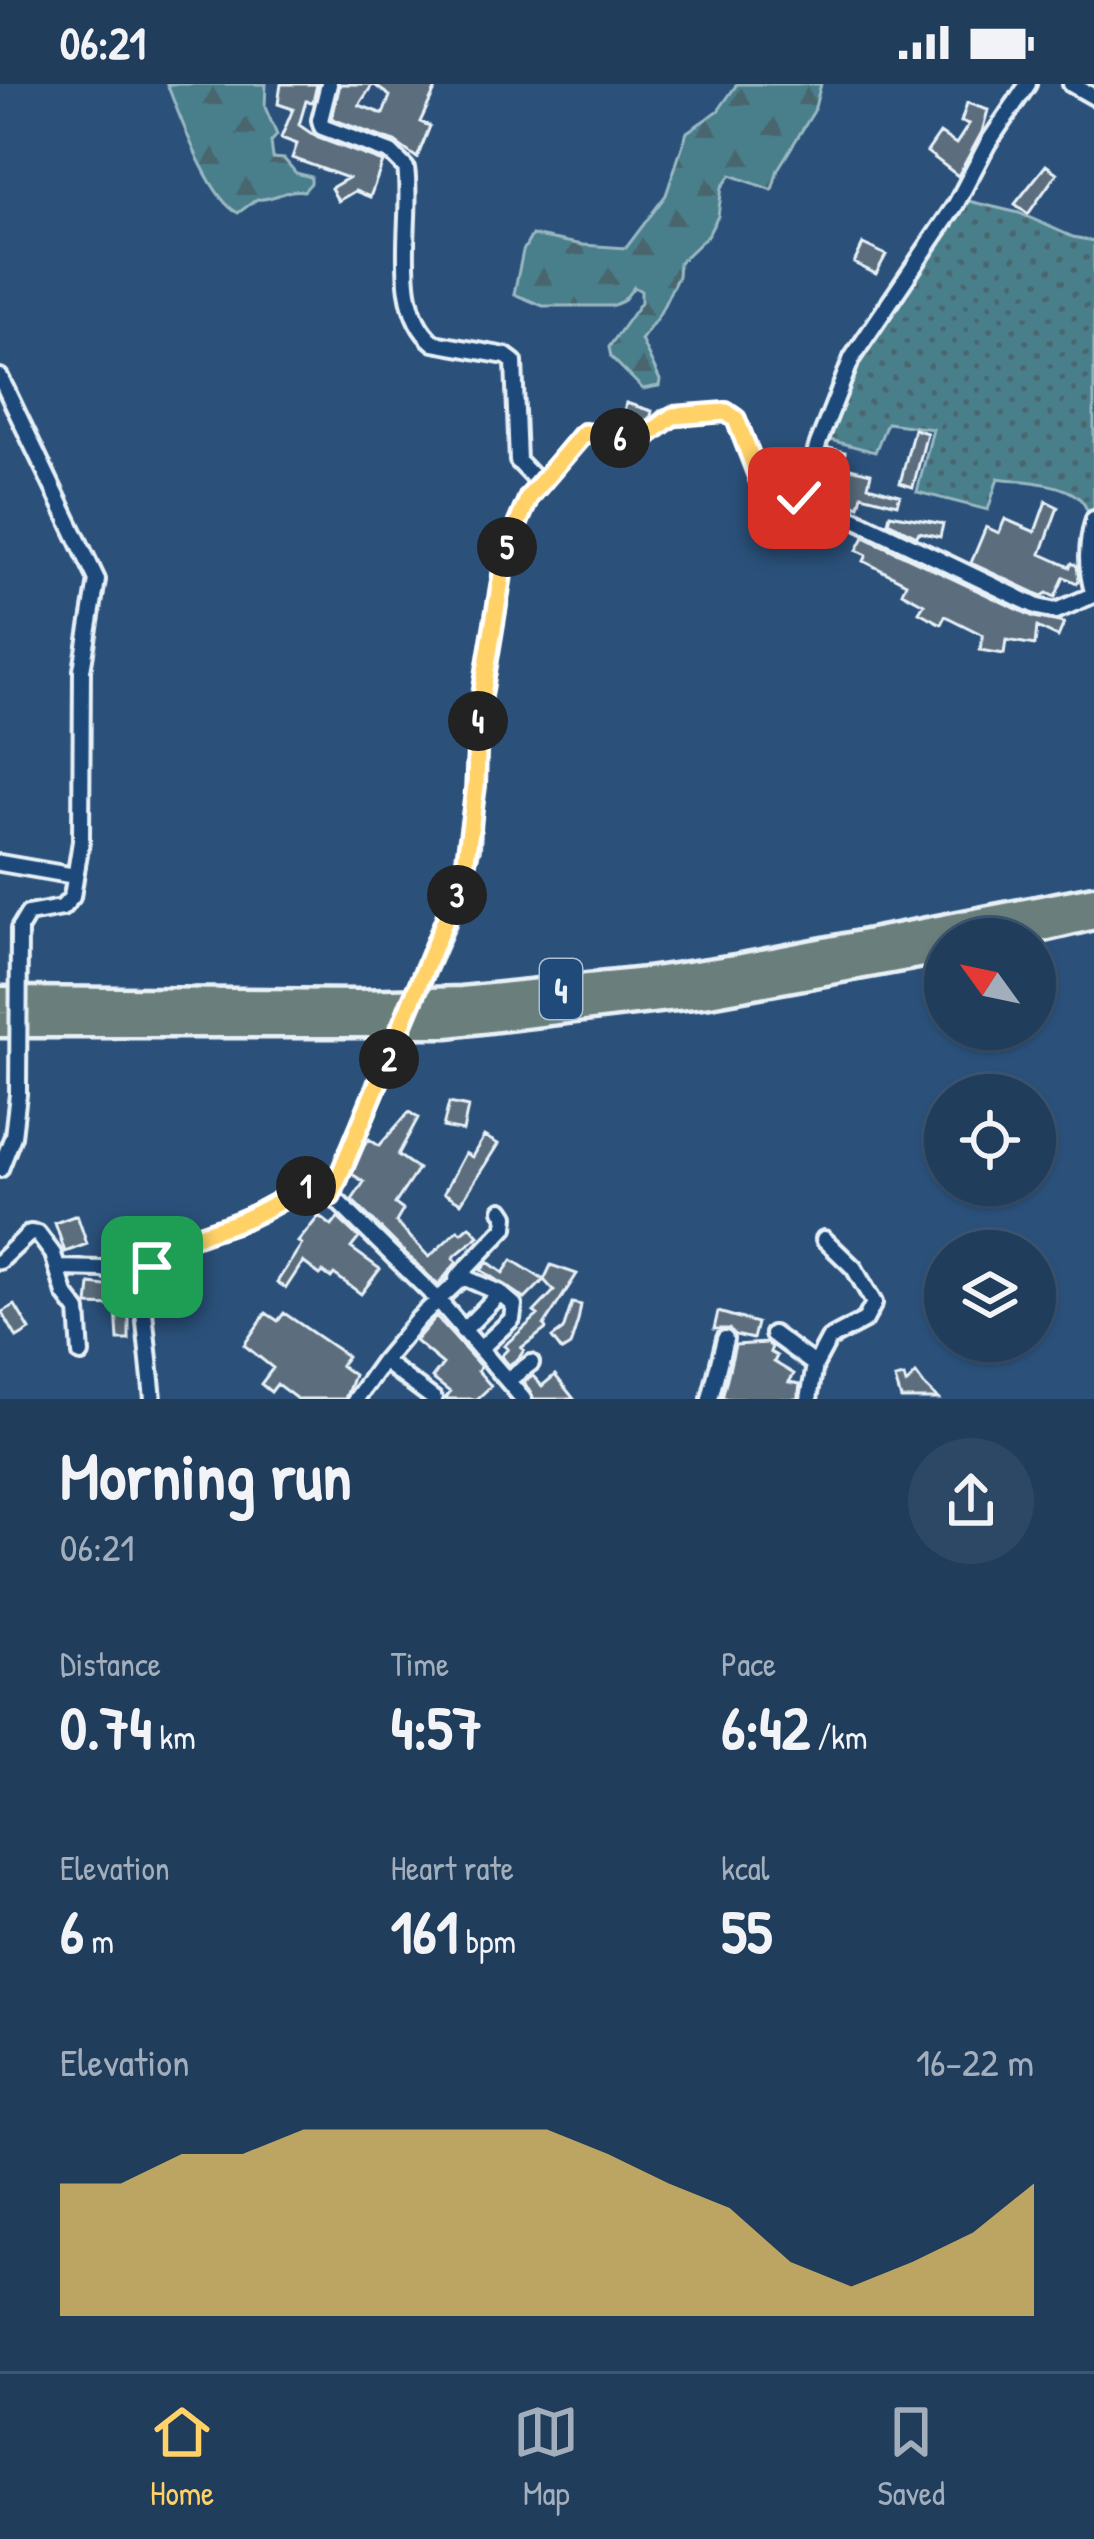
<!DOCTYPE html>
<meta charset="utf-8">
<style>
:root{--surface:#203d5c;--page:#2d4865;--text:#f1f3f6;--muted:#a2aebb;--line:#3d5672;--accent:#ffd166}
body{margin:0;font-family:"Patrick Hand",sans-serif;background:var(--page);color:var(--text);height:100vh;display:flex;flex-direction:column;font-size:45px;white-space:nowrap}
*{box-sizing:border-box;margin:0}
p{font-size:39px;color:var(--muted)}
.icon{flex:none;width:66px;height:66px;fill:none;stroke:currentColor;stroke-width:2;stroke-linecap:round;stroke-linejoin:round}
.map{position:relative;height:1315px;overflow:hidden}
.side{display:flex;flex-direction:column;background:var(--surface);flex:1}
.side>*{flex:none}
.needle{width:78px;rotate:303deg}
.fabs{position:absolute;left:924px;top:834px;display:grid;gap:24px}
.fabs a{display:grid;place-items:center;width:132px;height:132px;border-radius:50%;background:var(--surface);box-shadow:0 3px 9px #0004,0 0 0 3px var(--line);font-size:60px}
.pin{position:absolute;display:grid;place-items:center;width:102px;height:102px;color:#fff;margin:-51px;border-radius:24px;box-shadow:0 6px 18px #0006}
.km{position:absolute;width:60px;height:60px;margin:-30px;border-radius:50%;background:#222;color:#fff;font-size:33px;line-height:60px;text-align:center}
.round{display:grid;place-items:center;flex:none;width:126px;height:126px;border-radius:63px;background:var(--page)}
.head{display:flex;align-items:center;justify-content:space-between;height:204px;padding:0 60px}
h1{font-size:66px;font-weight:700;line-height:90px}
.figures{display:grid;grid-template-columns:repeat(3,1fr);gap:18px;height:204px;padding:12px 60px}
.figures div{display:grid;align-content:center}
.figures b{font-size:60px;font-weight:700}
.figures small{font-size:33px;font-weight:400}
.figures p{font-size:33px}
.chart{height:336px;padding:24px 60px}
.chart p{display:flex;justify-content:space-between}
.chart svg{width:100%;height:216px;margin-top:12px;fill:var(--accent);opacity:.7}
.status{display:flex;justify-content:space-between;align-items:center;height:84px;padding:0 60px;background:var(--surface);direction:ltr}
.status svg{height:33px;fill:currentColor}
.dock{display:flex;justify-content:space-around;align-items:center;height:168px;border-top:3px solid var(--line);background:var(--surface);font-size:33px;color:var(--muted)}
.dock a{display:grid;justify-items:center;gap:6px}
.dock .on{color:var(--accent)}
.map>svg:first-child{display:block}
.grass{fill:url(#grass-dots);stroke:#99b8c2;stroke-width:3}
.forest{fill:url(#forest-firs);stroke:#99b8c2;stroke-width:3}
.building{fill:#5b6e7d;stroke:#e8f1f8;stroke-width:3;fill-rule:evenodd}
.lines{fill:none;stroke-linecap:round;stroke-linejoin:round}
.minor-casing{stroke:#e8f1f8;stroke-width:22}
.motorway-casing{stroke:#e8f1f8;stroke-width:33}
.minor{stroke:#1f4a7a;stroke-width:14}
.motorway{stroke:#6b7f7c;stroke-width:24}
.minor-bridge-casing{stroke:#e8f1f8;stroke-width:22;stroke-linecap:butt}
.minor-bridge{stroke:#1f4a7a;stroke-width:14}
.route-casing{stroke:#fff;stroke-width:24}
.route{stroke:#ffd166;stroke-width:15}
.labels{text-anchor:middle;dominant-baseline:central;stroke-width:9;stroke-linejoin:round;paint-order:stroke}
.shield{fill:#1f4a7a;stroke:#acbfd2;stroke-width:3}
.shield-label{font-size:36px;font-weight:bold;fill:#e8f1f8}
</style>
<div class="status"><b>06:21</b><svg viewBox="0 0 49 12"><path d="M0 12V9h3v3zM5 12V6h3v6zM10 12V3h3v9zM15 12V0h3v12zM26 1h20v11H26zM47 4h2v5h-2z"/></svg></div>
<div class="map">
<svg width="1094" height="1315" viewBox="0 0 1094 1315">
<defs>
<pattern id="grass-dots" width="8" height="8" patternUnits="userSpaceOnUse" patternTransform="scale(3)"><rect width="8" height="8" fill="#4a7e8b"/><path d="M2 2h.1M6 6h.1" fill="none" stroke="#48666e" stroke-width="1.8" stroke-linecap="round"/></pattern>
<pattern id="forest-firs" width="22" height="20" patternUnits="userSpaceOnUse" patternTransform="scale(3)"><rect width="22" height="20" fill="#4a7e8b"/><path d="M5 1l3.5 6h-7zM16 11l3.5 6h-7z" fill="#48666e"/></pattern>
</defs>
<rect width="100%" height="100%" fill="#2b517b"/>
<filter id="ink" filterUnits="userSpaceOnUse"><feTurbulence type="fractalNoise" baseFrequency=".00833" numOctaves="2"/><feDisplacementMap in="SourceGraphic" scale="24" xChannelSelector="R" yChannelSelector="G"/><feConvolveMatrix kernelMatrix="1 2 1 2 8 2 1 2 1" color-interpolation-filters="sRGB"/></filter>
<g filter="url(#ink)">
<path class="grass" d="M964 116 1019 129 1073 153 1094 157V452C1091 443 1090 432 1086 424 1075 397 1022 398 998 394L988 426 917 408 933 345 887 339 875 368 830 356 855 284Z"/>
<path class="forest" d="M167 0H266L265 23 277 51 271 58 273 74 284 75 296 89 311 93V99L304 107C285 104 274 117 257 115L238 129C209 115 180 32 167 0Z
M737 0H821L814 27 778 85 772 106 731 91 722 103 718 132 708 151 679 179 678 192 659 231 641 256 660 296 659 302 643 305 611 273 609 263 641 218V207L634 203 623 217 612 222H543L514 210 523 167 532 151 583 161 626 164 666 111 687 48 718 27Z"/>
<path class="building" d="M281 0H317L313 18 306 17 299 41 318 54 383 78 370 113 355 107 338 117 331 104 348 94 292 74 297 60 281 54 293 25 278 20Z
M340 0H438L420 38 430 42 417 74 395 58 332 35ZM373 0 390 12 383 30 359 21Z
M967 19 988 26 982 48 958 92 927 68 940 49 956 60 969 40 961 38Z
M1046 81 1057 89 1028 130 1015 120Z
M863 160 886 171 876 190 854 179Z
M626 319 652 327 651 332 640 342 621 338Z
M914 345 927 349 913 403 900 399Z
M829 364 845 368 842 382 871 389 868 402 900 411 897 420 862 411 859 422 817 407Z
M1046 417 1058 423 1041 470 1070 483 1072 479 1077 482 1079 496 1077 499 1064 493 1055 513 1047 509 1042 512 971 479 986 443 999 449 1005 435 1035 448Z
M780 419 836 439 828 455 804 446 807 436 778 427Z
M890 430 943 440 940 453 919 448 917 452 888 438Z
M864 453 1034 533 1064 539 1058 553 1037 543 1035 561 1006 556 1004 570 980 566 983 551 945 532 941 540 919 528 924 520 902 508 906 499 864 477 867 471 857 466Z
M449 1019 468 1023 463 1047 443 1043Z
M409 1028 418 1034 398 1071 418 1085 395 1120 403 1126 396 1138 429 1173 458 1146 462 1149 470 1142 479 1152 457 1170 453 1174 457 1178 438 1201 352 1116 364 1098 352 1090 365 1060 369 1055 379 1062Z
M484 1052 498 1060 461 1119 444 1109 465 1069 472 1073Z
M77 1131 87 1160 65 1168 55 1139Z
M319 1132 332 1142 338 1134 341 1137 359 1154 351 1164 380 1185 361 1210 334 1190 331 1194 323 1188 320 1191 303 1178 286 1204 277 1198 302 1160 298 1158Z
M512 1176 544 1196 551 1181 577 1190 544 1241 546 1245 521 1264 524 1266 519 1274 509 1281 501 1272 508 1265 504 1262 538 1231 534 1228 554 1207 544 1196 525 1215 481 1186 488 1178 503 1189Z
M90 1200 129 1205V1256H118L116 1222 88 1221Z
M572 1219 581 1221 578 1237 570 1262 562 1267 552 1254 563 1246Z
M15 1221 30 1246 17 1254 2 1228Z
M718 1228 757 1239 753 1255 735 1251 729 1245H714Z
M266 1229 278 1237 284 1229 347 1272 340 1281 354 1291 345 1315H297L277 1300 271 1308 261 1300 273 1284 244 1261Z
M436 1233 481 1283 478 1287 491 1302 477 1315H445L450 1308 432 1294 443 1280 415 1257Z
M767 1259 772 1263 770 1268 777 1272 774 1278 794 1290 789 1298 800 1300 798 1315H722L735 1261Z
M916 1290 924 1301 938 1315H901L895 1295 904 1293 906 1300Z
M555 1291 574 1315H534L524 1298 533 1292 542 1302Z"/>
<g class="lines">
<g class="minor-casing">
<path id="minor" d="M329 0 320 36 322 43 391 69 406 84C414 134 388 222 434 259L506 272 514 278 518 377 539 399
M1071 0 1094 13
M0 293 97 496 82 586 81 757 72 813 62 824 28 830 19 845
M803 413 818 360 852 274 956 120 988 59 1028 0
M1094 435C1086 461 1086 486 1094 511
M0 779 75 792
M447 839 471 764 478 635 506 467 529 413 580 351 598 349 640 357 666 334 726 328 736 335 764 403 803 413 859 437 1038 523 1056 527 1093 511
M362 1038 331 1111 438 1216 523 1315
M0 1085 13 1052 18 1010
M0 1177 30 1149 38 1150 53 1170 65 1210 78 1227 81 1270
M59 1184 103 1185 144 1198
M457 1194 505 1144 506 1132 502 1126
M463 1247 500 1209 514 1221 512 1235 480 1265
M773 1250 815 1281 809 1315
M815 1281 829 1255 865 1236 874 1219 854 1184 824 1155
M508 1296 531 1279
M153 1315 144 1228V1198L151 1183 161 1169 189 1154 239 1138 306 1102H315L331 1111
M356 1315 383 1277
M434 1315 383 1277 419 1234 463 1193 500 1209
M710 1315 725 1255"/>
</g>
<g class="motorway-casing">
<path id="motorway" d="M996 855 1094 832
M0 916 358 919 462 916 647 897 742 883 1094 815
M0 940H447L709 909 945 866"/>
</g>
<use href="#minor" class="minor"/>
<use href="#motorway" class="motorway"/>
<g class="minor-bridge-casing">
<path id="minor-bridge" d="M18 1010 19 845
M362 1038 447 839"/>
</g>
<use href="#minor-bridge" class="minor-bridge"/>
</g>
</g>
<g class="lines" filter="url(#ink)">
<g class="route-casing">
<path id="route" d="M152 1183C174 1152 213 1149 245 1135 266 1126 286 1114 306 1102H315L331 1112 464 790 476 702 478 635 506 467 529 413 584 349 640 357 673 332 726 328 736 335 761 400 799 414"/>
</g>
<use href="#route" class="route"/>
</g>
<g class="labels">
<rect class="shield" x="540" y="875" width="42" height="60" rx="9"/>
<g class="shield-label">
<text x="561" y="905">4</text>
</g>
</g>
</svg>
<div class="fabs">
<a><svg class="needle" viewBox="-14 -14 28 28"><path d="M0-13l5 13h-10z" fill="#e53935"/><path d="M0 13l5-13h-10z" fill="#a2aebb"/></svg></a>
<a><svg class="icon" aria-label="locate" viewBox="0 0 24 24"><circle cx="12" cy="12" r="6"/><path d="M12 2v4M12 18v4M2 12h4M18 12h4"/></svg></a>
<a><svg class="icon" aria-label="layers" viewBox="0 0 24 24"><path d="M12 4l9 5-9 5-9-5zM3 14l9 5 9-5"/></svg></a>
</div>
<div class="pin" style="left:152px;top:1183px;background:#1e9e55"><svg class="icon" aria-label="arrive" viewBox="0 0 24 24"><path d="M6 21V4h12l-3 4 3 4H6"/></svg></div>
<div class="pin" style="left:799px;top:414px;background:#d93025"><svg class="icon" aria-label="check" viewBox="0 0 24 24"><path d="M5 12l5 5 9-10"/></svg></div>
<b class="km" style="left:306px;top:1102px">1</b>
<b class="km" style="left:389px;top:975px">2</b>
<b class="km" style="left:457px;top:811px">3</b>
<b class="km" style="left:478px;top:637px">4</b>
<b class="km" style="left:507px;top:463px">5</b>
<b class="km" style="left:620px;top:354px">6</b>
</div>
<section class="side">
<div class="head"><div><h1>Morning run</h1><p>06:21</p></div><a class="round"><svg class="icon" aria-label="share" viewBox="0 0 24 24"><path d="M12 15V3M7 8l5-5 5 5M5 13v7h14v-7"/></svg></a></div>
<div class="figures">
<div><p>Distance</p><b>0.74<small> km</small></b></div>
<div><p>Time</p><b>4:57</b></div>
<div><p>Pace</p><b>6:42<small> /km</small></b></div>
</div>
<div class="figures">
<div><p>Elevation</p><b>6<small> m</small></b></div>
<div><p>Heart rate</p><b>161<small> bpm</small></b></div>
<div><p>kcal</p><b>55</b></div>
</div>
<div class="chart"><p><span>Elevation</span>16–22 m</p>
<svg viewBox="0 0 160 44" preserveAspectRatio="none"><path d="M0 44V17L10 17L20 11L30 11L40 6L50 6L60 6L70 6L80 6L90 11L100 17L110 22L120 33L130 38L140 33L150 27L160 17V44z"/></svg>
</div>
</section>
<nav class="dock">
<a class="on"><svg class="icon" aria-label="home" viewBox="0 0 24 24"><path d="M3 11l9-7 9 7M6 9v11h12V9"/></svg>Home</a>
<a><svg class="icon" aria-label="map" viewBox="0 0 24 24"><path d="M3 6l6-2 6 2 6-2v14l-6 2-6-2-6 2zM9 4v14M15 6v14"/></svg>Map</a>
<a><svg class="icon" aria-label="saved" viewBox="0 0 24 24"><path d="M7 4h10v16l-5-4-5 4z"/></svg>Saved</a>
</nav>
